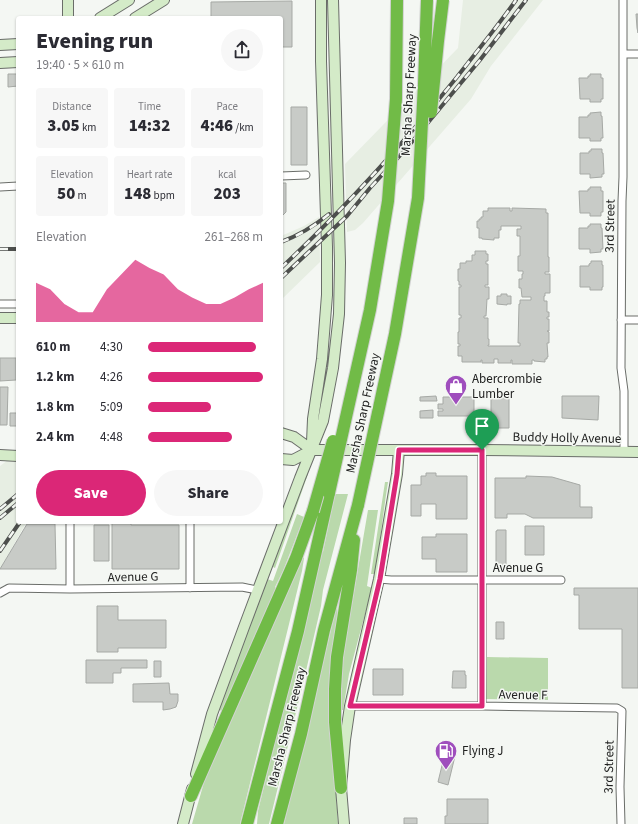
<!DOCTYPE html>
<meta charset="utf-8">
<style>
:root{--surface:#fff;--page:#f7f7f7;--text:#2b2b33;--muted:#7c7c81;--accent:#db2777}
body{margin:0;font-family:"Source Sans 3",sans-serif;background:var(--page);color:var(--text);height:100vh;display:flex;flex-direction:column;font-size:15px;white-space:nowrap}
*{box-sizing:border-box;margin:0}
p{font-size:13px;color:var(--muted)}
.icon{flex:none;width:22px;height:22px;fill:none;stroke:currentColor;stroke-width:2;stroke-linecap:round;stroke-linejoin:round}
.map{position:relative;flex:1;overflow:hidden}
.details{position:absolute;left:16px;top:16px;width:267px;height:508px;display:flex;flex-direction:column;background:var(--surface);border-radius:4px;box-shadow:0 1px 3px #0004}
.details>*{flex:none}
.pin{position:absolute;display:grid;place-items:center;width:34px;height:34px;color:#fff;margin:-41px -17px;border-radius:50% 50% 50% 0;rotate:-45deg;box-shadow:0 0 4px #0007}
.pin .icon{rotate:45deg}
.round{display:grid;place-items:center;flex:none;width:42px;height:42px;border-radius:21px;background:var(--page)}
.headline{display:flex;align-items:center;justify-content:space-between;height:68px;padding:0 20px}
h1{font-size:22px;font-weight:800;line-height:30px}
.stats{display:grid;grid-template-columns:repeat(3,1fr);gap:6px;height:68px;padding:4px 20px}
.stats div{display:grid;align-content:center;border-radius:4px;background:var(--page);text-align:center}
.stats b{font-size:17px;font-weight:800}
.stats small{font-size:11px;font-weight:400}
.stats p{font-size:11px}
.chart{height:112px;padding:8px 20px}
.chart p{display:flex;justify-content:space-between}
.chart svg{width:100%;height:72px;margin-top:4px;fill:var(--accent);opacity:.7}
.action{display:flex;gap:8px;margin-top:auto;padding:8px 20px}
.action a{flex:1;height:46px;border-radius:24px;background:var(--accent);color:#fff;font-size:16px;font-weight:800;line-height:46px;text-align:center}
.action a+a{background:var(--page);color:var(--text)}
ul{padding:0 20px;list-style:none;font-size:13px}
li{display:grid;grid-template-columns:64px 48px 1fr;align-items:center;height:30px}
li i{height:10px;border-radius:5px;background:var(--accent)}
.map>svg:first-child{display:block}
.built{fill:#e7eee3}
.green{fill:#bad9ac}
.building{fill:#c8cbc7;stroke:#a6a9a5}
.lines{fill:none;stroke-linecap:round;stroke-linejoin:round}
.street-casing{stroke:#6a6d69;stroke-width:9}
.secondary-casing{stroke:#6a6d69;stroke-width:12}
.highway-casing{stroke:#d2d3d2;stroke-width:14}
.street{stroke:#fff;stroke-width:7}
.secondary{stroke:#d4ebc8;stroke-width:10}
.highway{stroke:#71bb47;stroke-width:12}
.rail-casing{stroke:#4d4f4d;stroke-width:4}
.rail{stroke:#f4f7f3;stroke-width:2.5;stroke-dasharray:8;stroke-linecap:butt}
.highway-bridge-casing{stroke:#d2d3d2;stroke-width:14;stroke-linecap:butt}
.highway-bridge{stroke:#71bb47;stroke-width:12}
.route-casing{stroke:#fff;stroke-width:8}
.route{stroke:#db2777;stroke-width:5}
.labels{text-anchor:middle;dominant-baseline:central;stroke-width:3;stroke-linejoin:round;paint-order:stroke}
.street-label{font-size:13px;fill:#202120;stroke:#f4f7f3}
.poi-label{font-size:13px;fill:#202120;stroke:#f4f7f3;text-anchor:start}
</style>
<div class="map">
<svg width="638" height="824" viewBox="0 0 638 824">
<rect width="100%" height="100%" fill="#f4f7f3"/>
<path class="built" d="M463 0H543L491 66 471 99 363 223 355 230 347 232 345 164 458 48Z
M319 217 320 262 281 300V236L304 226Z
M8 460H18V522H29L25 525 0 569V466Z"/>
<path class="green" d="M305 473 308 474 275 568 271 566Z
M385 482H388C383 513 380 544 375 574H371Z
M335 494H348L323 590 321 606 305 675 269 824H257L258 811 321 552H323Z
M368 510H378L367 586 372 588 349 674 343 710H339C340 678 342 641 351 610Z
M297 514 304 517 283 571 275 587 276 589 222 711 219 710 231 676 267 579 273 581Z
M301 557 304 558 302 571 240 824H192L205 779Z
M337 605 338 618 332 733 338 824H284Z
M487 657 548 658V700L486 699Z"/>
<path class="building" d="M292 1V47H281V18H211V2Z
M636 14H638V33L637 28Z
M8 74H18V86L8 87Z
M590 74H601V78H603V99H601V102H590V99H580L579 78H588V76H590Z
M291 107H307V165H291Z
M601 112V116H602L603 138H601V141H590V138H579V117H588V115H590V113Z
M591 149H602V153H603L604 174H602V177L590 178V174H580V153H589V151H591Z
M281 183H286V212L282 216H281Z
M590 187H601V191H603V212H601V216H590V213H580L579 191H588V189H590Z
M488 208H510V211H512V208L546 209V213H548V257H549V272H545V274H550V293H545V296H544V301H547V312H549V317H547V319H549V331H547L549 332V343H547L548 357H547V359H545V362L534 361V360H532V364H512V360H511V363H498V359H494V363H482V360H481V362H462V356H458V346H460V344H458V332H459V318H461V315H459V287H461V285H459V281H458V269H460V263H466V261H472V255H475V251H486V254H488V261H486V264H488V285H485V287H489V299H487L486 316H484V318H488V339H489V345H488V346H520V343H518L519 304H520V300H531V297H522L521 288H519V279H522V274H523V271H518V256H520V236H517V229H521V226H501V230H499V238H494V240L482 239V238H479V228H477V221H479V219H481V217H483V211H488Z
M590 224H601V228H602L603 249H601V252L590 253V249H579V228H588V226H590Z
M591 261H602V265H603V287H602V290H590V287H580V266H589V264L591 263Z
M501 294H507V296H511V304H507V305L497 304V296H501Z
M0 358H16V380L0 381Z
M0 387H8L7 425H0Z
M436 396 437 401H420V397Z
M491 396H509V428H491Z
M562 396H599L598 420 562 418Z
M443 397H474V416H438V411H443V409H438V404H443Z
M433 410V418H420V411Z
M10 413H18V426H10Z
M426 473H436V476H467V519H436V504H421V516H411V485H421V476H426Z
M526 476 552 477 580 485V507H592V518H533L525 514H507V518H495V478H526Z
M112 523H131V525H179V569H112Z
M27 524H55L56 569H0Z
M94 525H109V561H94Z
M525 526H544V555H525Z
M497 530H506V567H497V565H496V531H497Z
M436 534H467V572H436V559H422V537H436Z
M574 588H638V688H622V629H579V595H574Z
M97 606H118V620H166V648H118V652H97Z
M496 622H504V639H496Z
M86 660H147V668H121V673H113V683H86Z
M154 661H161V677H154Z
M373 669H403V695H373Z
M453 671H465V675H466V688H452Z
M169 683 170 694H178V701L176 707 170 709 163 710V702H133V684Z
M446 749 456 752 448 785 438 782Z
M447 799H488V824H445V816H447Z
M404 818H417V824H404Z"/>
<g class="lines">
<g class="street-casing">
<path id="street" d="M623 0V177L622 201 621 368 624 391V452
M623 54H638
M281 176 306 175
M0 187 18 186
M0 304H18
M621 320H638
M70 522V589
M190 522V588
M379 579 391 580H561
M0 593 9 588 70 589 242 587 257 590
M350 706H482L617 708 622 711 620 787 621 824
M482 706V450"/>
</g>
<g class="secondary-casing">
<path id="secondary" d="M68 0V18
M100 18 129 0
M135 18 164 0
M0 45 18 44
M0 63 18 62
M0 318H18
M281 433 294 437 312 450
M312 442 313 419 322 359 327 295V247L321 61V0
M0 455 18 456
M281 459 293 460 312 450H482L638 452
M196 774 212 714 244 627 300 478 323 421 333 368 339 314 340 263 333 0
M183 824 192 789
M344 824 341 788 345 740 350 706 379 579 397 474 399 450"/>
</g>
<g class="highway-casing">
<path id="highway" d="M341 788 335 722V689L337 657 351 570 354 540
M191 796 296 558 313 511
M247 824 298 631 329 493
M277 824 301 734 324 630 358 505"/>
</g>
<use href="#street" class="street"/>
<use href="#secondary" class="secondary"/>
<use href="#highway" class="highway"/>
<g class="rail-casing">
<path id="rail" d="M281 242C300 235 313 227 329 214
M0 249H18
M281 268C344 209 403 144 457 77 477 51 498 26 516 0
M281 278 347 216 370 188 406 149 480 60 526 0
M0 509 18 494
M0 518 18 503
M0 551 20 522"/>
</g>
<use href="#rail" class="rail"/>
<g class="highway-bridge-casing">
<path id="highway-bridge" d="M431 112 438 41 443 0
M329 493 370 310 388 201 396 99 397 0
M358 505 395 334 418 198 424 84 427 0
M313 511 333 441"/>
</g>
<use href="#highway-bridge" class="highway-bridge"/>
</g>
<g class="lines">
<g class="route-casing">
<path id="route" d="M399 450H482V706H350L380 579 397 474Z"/>
</g>
<use href="#route" class="route"/>
</g>
<defs>
<g id="shop-pin" transform="scale(1.15)"><path d="M0 17L-7.5 6A9.5 9.5 0 1 1 7.5 6Z" fill="#9f4ebd" stroke="#f4f7f3"/><path d="M-5-2.5h2.3a2.7 3.5 0 0 1 5.4 0H5L5.5 6h-11ZM-1.5-2.5h3a1.5 2.3 0 0 0-3 0Z" fill="#fff"/></g>
<g id="fuel-pin" transform="scale(1.15)"><path d="M0 17L-7.5 6A9.5 9.5 0 1 1 7.5 6Z" fill="#9f4ebd" stroke="#f4f7f3"/><path d="M-5.5-6h7V0h2V4h1.3V-2.5L3-4.5l.8-.8L6-3V5H2.5V1h-1V6h-7ZM-4.2-4.7v3.2H.2V-4.7Z" fill="#fff"/></g>
</defs>
<g fill-rule="evenodd">
<use href="#shop-pin" x="456" y="386"/>
<use href="#fuel-pin" x="446" y="751"/>
</g>
<g class="labels">
<g class="street-label">
<text transform="translate(409 95) rotate(-87)">Marsha Sharp Freeway</text>
<text transform="translate(610 226) rotate(-89)">3rd Street</text>
<text transform="translate(363 413) rotate(-78)">Marsha Sharp Freeway</text>
<text transform="translate(567 438) rotate(1)">Buddy Holly Avenue</text>
<text x="518" y="568">Avenue G</text>
<text transform="translate(133 577) rotate(-1)">Avenue G</text>
<text transform="translate(523 695) rotate(1)">Avenue F</text>
<text transform="translate(287 727) rotate(-76)">Marsha Sharp Freeway</text>
<text transform="translate(609 767) rotate(-89)">3rd Street</text>
</g>
<g class="poi-label">
<text x="472" y="379">Abercrombie<tspan x="472" dy="15">Lumber</tspan></text>
<text x="462" y="751">Flying J</text>
</g>
</g>
</svg>
<div class="pin" style="left:482px;top:450px;background:#1e9e55"><svg class="icon" aria-label="arrive" viewBox="0 0 24 24"><path d="M6 21V4h12l-3 4 3 4H6"/></svg></div>
<section class="details">
<div class="headline"><div><h1>Evening run</h1><p>19:40 · 5 × 610 m</p></div><a class="round"><svg class="icon" aria-label="share" viewBox="0 0 24 24"><path d="M12 15V3M7 8l5-5 5 5M5 13v7h14v-7"/></svg></a></div>
<div class="stats">
<div><p>Distance</p><b>3.05<small> km</small></b></div>
<div><p>Time</p><b>14:32</b></div>
<div><p>Pace</p><b>4:46<small> /km</small></b></div>
</div>
<div class="stats">
<div><p>Elevation</p><b>50<small> m</small></b></div>
<div><p>Heart rate</p><b>148<small> bpm</small></b></div>
<div><p>kcal</p><b>203</b></div>
</div>
<div class="chart"><p><span>Elevation</span>261–268 m</p>
<svg viewBox="0 0 160 44" preserveAspectRatio="none"><path d="M0 44V20L10 24L20 33L30 38L40 38L50 24L60 15L70 6L80 11L90 15L100 24L110 29L120 33L130 33L140 29L150 24L160 20V44z"/></svg>
</div>
<ul>
<li><b>610 m</b>4:30<i style="width:94%"></i></li>
<li><b>1.2 km</b>4:26<i style="width:100%"></i></li>
<li><b>1.8 km</b>5:09<i style="width:55%"></i></li>
<li><b>2.4 km</b>4:48<i style="width:73%"></i></li>
</ul>
<div class="action"><a>Save</a><a>Share</a></div>
</section>
</div>
